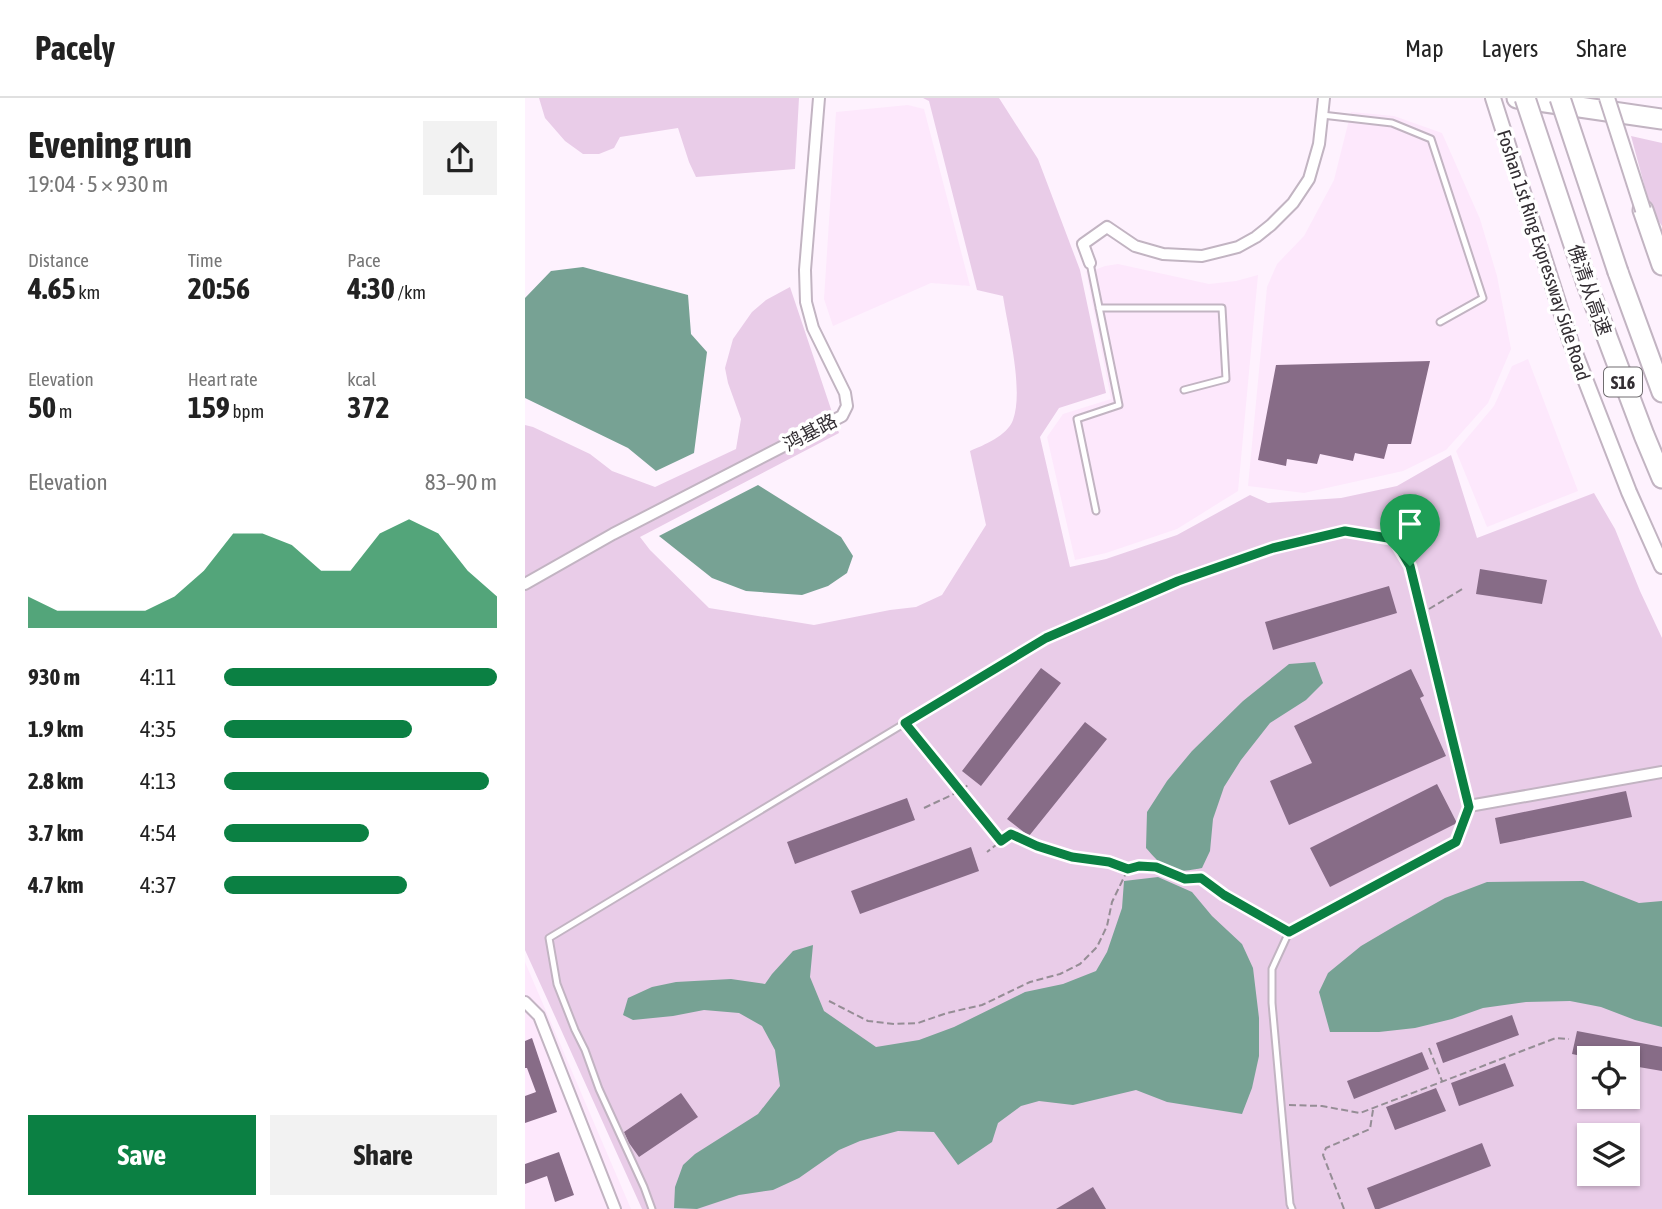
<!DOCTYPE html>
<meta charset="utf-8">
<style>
:root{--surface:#fff;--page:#f2f2f2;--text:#222;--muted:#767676;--line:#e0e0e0;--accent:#0b8043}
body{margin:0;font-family:"Asap Condensed","Noto Sans SC",sans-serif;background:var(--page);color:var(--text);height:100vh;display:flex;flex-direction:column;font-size:26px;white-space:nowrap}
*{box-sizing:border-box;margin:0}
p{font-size:23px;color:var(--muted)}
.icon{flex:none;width:38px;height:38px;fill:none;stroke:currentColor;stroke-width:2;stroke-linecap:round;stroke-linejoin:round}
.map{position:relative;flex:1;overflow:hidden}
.side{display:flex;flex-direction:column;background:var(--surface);width:525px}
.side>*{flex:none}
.controls{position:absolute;left:1052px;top:948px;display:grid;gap:14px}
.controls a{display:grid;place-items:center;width:63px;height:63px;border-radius:0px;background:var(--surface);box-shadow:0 2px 5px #0004;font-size:35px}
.pin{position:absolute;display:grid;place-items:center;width:60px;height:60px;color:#fff;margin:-72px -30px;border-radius:50% 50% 50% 0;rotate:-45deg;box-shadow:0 0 7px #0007}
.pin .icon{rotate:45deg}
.round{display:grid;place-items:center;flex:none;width:74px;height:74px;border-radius:0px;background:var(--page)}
.summary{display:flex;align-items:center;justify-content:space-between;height:119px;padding:0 28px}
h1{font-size:38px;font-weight:700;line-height:52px}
.metrics{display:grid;grid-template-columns:repeat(3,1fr);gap:10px;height:119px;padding:7px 28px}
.metrics div{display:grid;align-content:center}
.metrics b{font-size:30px;font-weight:700}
.metrics small{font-size:19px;font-weight:400}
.metrics p{font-size:19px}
.chart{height:196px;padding:14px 28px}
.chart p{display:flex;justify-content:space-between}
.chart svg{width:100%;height:126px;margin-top:7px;fill:var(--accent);opacity:.7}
.cta{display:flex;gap:14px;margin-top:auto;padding:14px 28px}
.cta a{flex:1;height:80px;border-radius:0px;background:var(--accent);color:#fff;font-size:28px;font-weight:700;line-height:80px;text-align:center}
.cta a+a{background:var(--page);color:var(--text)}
ul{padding:0 28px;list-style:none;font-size:23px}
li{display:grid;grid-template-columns:112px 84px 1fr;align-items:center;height:52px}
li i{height:18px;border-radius:9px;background:var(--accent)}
header{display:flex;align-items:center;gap:42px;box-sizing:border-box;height:98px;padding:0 35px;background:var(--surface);border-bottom:2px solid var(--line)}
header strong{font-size:33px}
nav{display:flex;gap:38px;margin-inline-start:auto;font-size:24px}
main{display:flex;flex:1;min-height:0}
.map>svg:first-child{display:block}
.built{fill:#fde8fc}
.green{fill:#e9cce8;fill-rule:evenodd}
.water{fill:#77a294}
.building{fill:#876c87}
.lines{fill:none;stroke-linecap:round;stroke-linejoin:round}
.lane-casing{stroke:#c2b4c2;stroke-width:9}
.street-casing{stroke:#c2b4c2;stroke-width:14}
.secondary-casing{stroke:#c2b4c2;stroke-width:18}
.highway-casing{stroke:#c2b4c2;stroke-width:23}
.path{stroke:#958d95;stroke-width:2;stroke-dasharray:7 3.5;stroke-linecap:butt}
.lane{stroke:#fff;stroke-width:5}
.street{stroke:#fff;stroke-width:10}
.secondary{stroke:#fff;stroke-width:14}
.highway{stroke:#fff;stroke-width:19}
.secondary-bridge-casing{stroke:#c2b4c2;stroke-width:18;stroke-linecap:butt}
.highway-bridge-casing{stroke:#c2b4c2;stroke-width:23;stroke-linecap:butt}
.secondary-bridge{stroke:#fff;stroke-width:14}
.highway-bridge{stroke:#fff;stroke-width:19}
.route-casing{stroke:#fff;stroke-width:14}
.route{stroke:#0b8043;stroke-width:9}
.labels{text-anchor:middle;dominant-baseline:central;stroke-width:7;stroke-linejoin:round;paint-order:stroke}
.shield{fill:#fff;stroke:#706d70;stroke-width:2}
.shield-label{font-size:18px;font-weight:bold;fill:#332e33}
.street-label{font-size:19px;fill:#332e33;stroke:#fff}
</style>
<header>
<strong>Pacely</strong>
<nav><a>Map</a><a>Layers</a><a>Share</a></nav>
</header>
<main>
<section class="side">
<div class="summary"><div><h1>Evening run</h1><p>19:04 · 5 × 930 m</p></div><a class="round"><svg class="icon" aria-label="share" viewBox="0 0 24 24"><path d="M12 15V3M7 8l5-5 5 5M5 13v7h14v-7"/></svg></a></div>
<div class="metrics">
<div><p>Distance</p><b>4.65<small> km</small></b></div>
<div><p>Time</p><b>20:56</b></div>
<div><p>Pace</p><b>4:30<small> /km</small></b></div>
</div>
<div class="metrics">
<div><p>Elevation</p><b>50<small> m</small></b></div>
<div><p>Heart rate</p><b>159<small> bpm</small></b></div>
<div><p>kcal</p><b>372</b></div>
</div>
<div class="chart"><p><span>Elevation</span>83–90 m</p>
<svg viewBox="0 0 160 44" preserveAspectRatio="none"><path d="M0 44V33L10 38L20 38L30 38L40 38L50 33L60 24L70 11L80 11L90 15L100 24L110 24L120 11L130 6L140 11L150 24L160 33V44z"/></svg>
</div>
<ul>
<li><b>930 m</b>4:11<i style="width:100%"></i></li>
<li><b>1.9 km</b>4:35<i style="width:69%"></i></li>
<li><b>2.8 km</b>4:13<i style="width:97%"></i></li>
<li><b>3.7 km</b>4:54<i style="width:53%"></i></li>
<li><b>4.7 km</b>4:37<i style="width:67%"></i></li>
</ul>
<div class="cta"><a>Save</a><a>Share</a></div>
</section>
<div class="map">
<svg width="1137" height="1111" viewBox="0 0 1137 1111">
<rect width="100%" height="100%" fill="#fef2fe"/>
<path class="built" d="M383 7 399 11 445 188 406 185 308 228 299 201 311 14Z
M826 14 869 18 917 35 955 121 972 178 986 251 963 305 921 352 878 373 779 395 723 388 742 189 752 166 779 138 809 82Z
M593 166 684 186 711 183 733 177 713 393 652 431 581 455 550 462 522 339 538 316 586 301 561 173 572 171 580 168Z
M1003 261 1053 393 962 429 931 353 969 308 987 268Z
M0 864 106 1111H0Z"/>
<path class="green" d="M14 0H274L270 71 171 79 164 64 153 30 95 39 89 50 74 56H58L40 43 20 20Z
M398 0H474L513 61 555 172 581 295 534 310 515 339 545 469 581 461 652 437 725 397 743 405 816 400 872 388 926 357 952 440 1069 395 1090 431 1115 493 1137 540V1111H117L0 852V327L8 329 65 356 87 373 130 389 211 351 216 321 203 285 200 270 208 241 227 214 241 202 265 189 314 335 115 439 125 452 184 510 289 527 365 512 391 509 417 497 461 427 445 353C459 347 482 338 488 322 499 291 483 231 478 198L452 192 404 3ZM1064 961H1102V999H1064ZM1064 1038H1102V1076H1064Z
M1106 38 1137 45V128L1126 112Z"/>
<path class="water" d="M58 169 163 197 166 236 182 254 169 355 131 373 103 350 0 300V200L26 173Z
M233 387 316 439 328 458 322 475 303 488 277 497 221 493 187 480 134 438Z
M790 564 798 585 781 602 745 625 716 662 699 689 688 721 685 753 677 770C645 776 643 775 621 750L622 714 642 683 667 653 718 603 764 566Z
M633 779 667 794 687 818 717 846 728 870 734 920V958L727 990 717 1016 642 1004 611 992 548 1007 514 1003 496 1008 473 1025 467 1044 433 1067 409 1034 373 1033 335 1043 314 1052 274 1080 248 1092 214 1097 172 1111 149 1110 150 1089 158 1067 170 1056 233 1016 255 988 250 952 237 928 214 915 179 912 148 918 108 922 98 917 103 900 127 889 151 884 206 881 240 886 247 876 268 853 288 847 285 879 299 913 351 949 394 942 429 929 500 894 538 886 571 873 582 854 597 810 599 783Z
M1058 783 1114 805 1137 803V929L1110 922 1076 909 1045 903 1001 904 958 910 927 921 890 930 854 934H805L794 894 803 875 836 848 870 828 920 800 962 784Z"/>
<path class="building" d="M905 263 886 346H863L859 361 830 355 828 363 795 356 792 366 762 361 761 368 733 362 751 267Z
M955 471 1022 482 1017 506 951 496Z
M864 488 872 515 748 552 740 524Z
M516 570 536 585 456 688 437 673Z
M886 571 899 598 895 600 921 658 764 727 745 683 787 665 769 628Z
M560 624 582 641 504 738 482 721Z
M912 686 932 725 805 789 785 750Z
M1101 693 1107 719 975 746 970 720Z
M382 700 390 722 270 766 262 744Z
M446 749 454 773 335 816 326 793Z
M987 917 994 937 918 965 911 945Z
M1052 933 1137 949V973L1102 967V961H1071L1047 956Z
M7 940 32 1014 0 1025V998L11 994 2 970H0V943Z
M897 954 904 971 829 1001 822 983Z
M980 965 989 988 934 1008 926 985Z
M911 990 921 1013 870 1032 861 1009Z
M156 995 173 1019 114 1059 104 1045 99 1034Z
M957 1045 966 1068 854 1111H850L842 1090Z
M34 1054 49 1097 30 1104 22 1078 0 1086V1066Z
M568 1089 581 1111H531Z"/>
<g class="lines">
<g class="lane-casing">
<path id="lane" d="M797 17 867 25 906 41 958 200 915 224
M565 165 594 307 552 321 571 413
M574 210H697L701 281 659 292
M127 1111 119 1089 74 991 60 952 50 932 32 886 24 840 521 540 653 483 748 450 820 433 869 441 885 468 944 708 931 744 764 834 747 871V905L765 1106 767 1111"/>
</g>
<g class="street-casing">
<path id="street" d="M565 165 558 146 582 129 610 148 638 156 677 158 713 149 731 139 746 127 768 105 784 81 794 46 799 0
M0 486 88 436 317 318 322 308 320 295 288 230 281 204 280 172 294 0
M944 708 1137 674
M0 904 14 918 90 1111"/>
</g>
<g class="secondary-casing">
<path id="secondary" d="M968 0 1046 245 1104 394 1137 468"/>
</g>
<g class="highway-casing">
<path id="highway" d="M992 0 1137 21
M1118 112 1137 167
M1093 174 1137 294
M1062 186 1119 337 1137 380"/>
</g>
<path class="path" d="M904 511 939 490
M385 632 476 743 462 754
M399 710 435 693 443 687
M477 742 486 736C506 745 527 754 548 759 567 763 585 763 603 771
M304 903 343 923 369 926 393 925 422 915 457 907 505 884 535 876 555 866 572 849 582 828 587 804 603 771C631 764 635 775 659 780 664 781 671 780 676 780L699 798 757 830
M904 950 917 983
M764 1007 797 1008 835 1015 1031 940 1044 941
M819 1111 798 1057 801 1050 845 1031 848 1012"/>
<use href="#lane" class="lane"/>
<use href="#street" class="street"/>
<use href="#secondary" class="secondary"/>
<use href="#highway" class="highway"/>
<g class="secondary-bridge-casing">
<path id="secondary-bridge" d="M1082 0 1118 112"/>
</g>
<g class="highway-bridge-casing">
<path id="highway-bridge" d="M1000 0 1062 186
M1035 0 1093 174"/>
</g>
<use href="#secondary-bridge" class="secondary-bridge"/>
<use href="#highway-bridge" class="highway-bridge"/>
</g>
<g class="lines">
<g class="route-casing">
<path id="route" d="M820 433 869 441 885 468 944 709 931 744 764 834 699 797 676 780 660 781 631 769 614 768 603 771 584 764 547 759 512 748 486 736 476 743 380 625 521 540 653 483 748 450Z"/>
</g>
<use href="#route" class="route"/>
</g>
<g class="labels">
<rect class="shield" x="1079" y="269.5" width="38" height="29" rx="5"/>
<g class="shield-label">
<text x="1098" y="284">S16</text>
</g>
<g class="street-label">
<text transform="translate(1019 157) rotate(72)">Foshan 1st Ring Expressway Side Road</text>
<text transform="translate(1065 192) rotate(71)">佛清从高速</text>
<text transform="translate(285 334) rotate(-28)">鸿基路</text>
</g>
</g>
</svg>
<div class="controls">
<a><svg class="icon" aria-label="locate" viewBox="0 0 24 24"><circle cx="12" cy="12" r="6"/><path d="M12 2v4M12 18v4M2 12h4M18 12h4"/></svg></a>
<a><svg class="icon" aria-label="layers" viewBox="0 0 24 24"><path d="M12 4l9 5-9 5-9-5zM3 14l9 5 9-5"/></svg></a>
</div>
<div class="pin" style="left:885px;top:468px;background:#1e9e55"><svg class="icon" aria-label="arrive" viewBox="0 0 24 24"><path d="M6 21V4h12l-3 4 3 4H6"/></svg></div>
</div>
</main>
